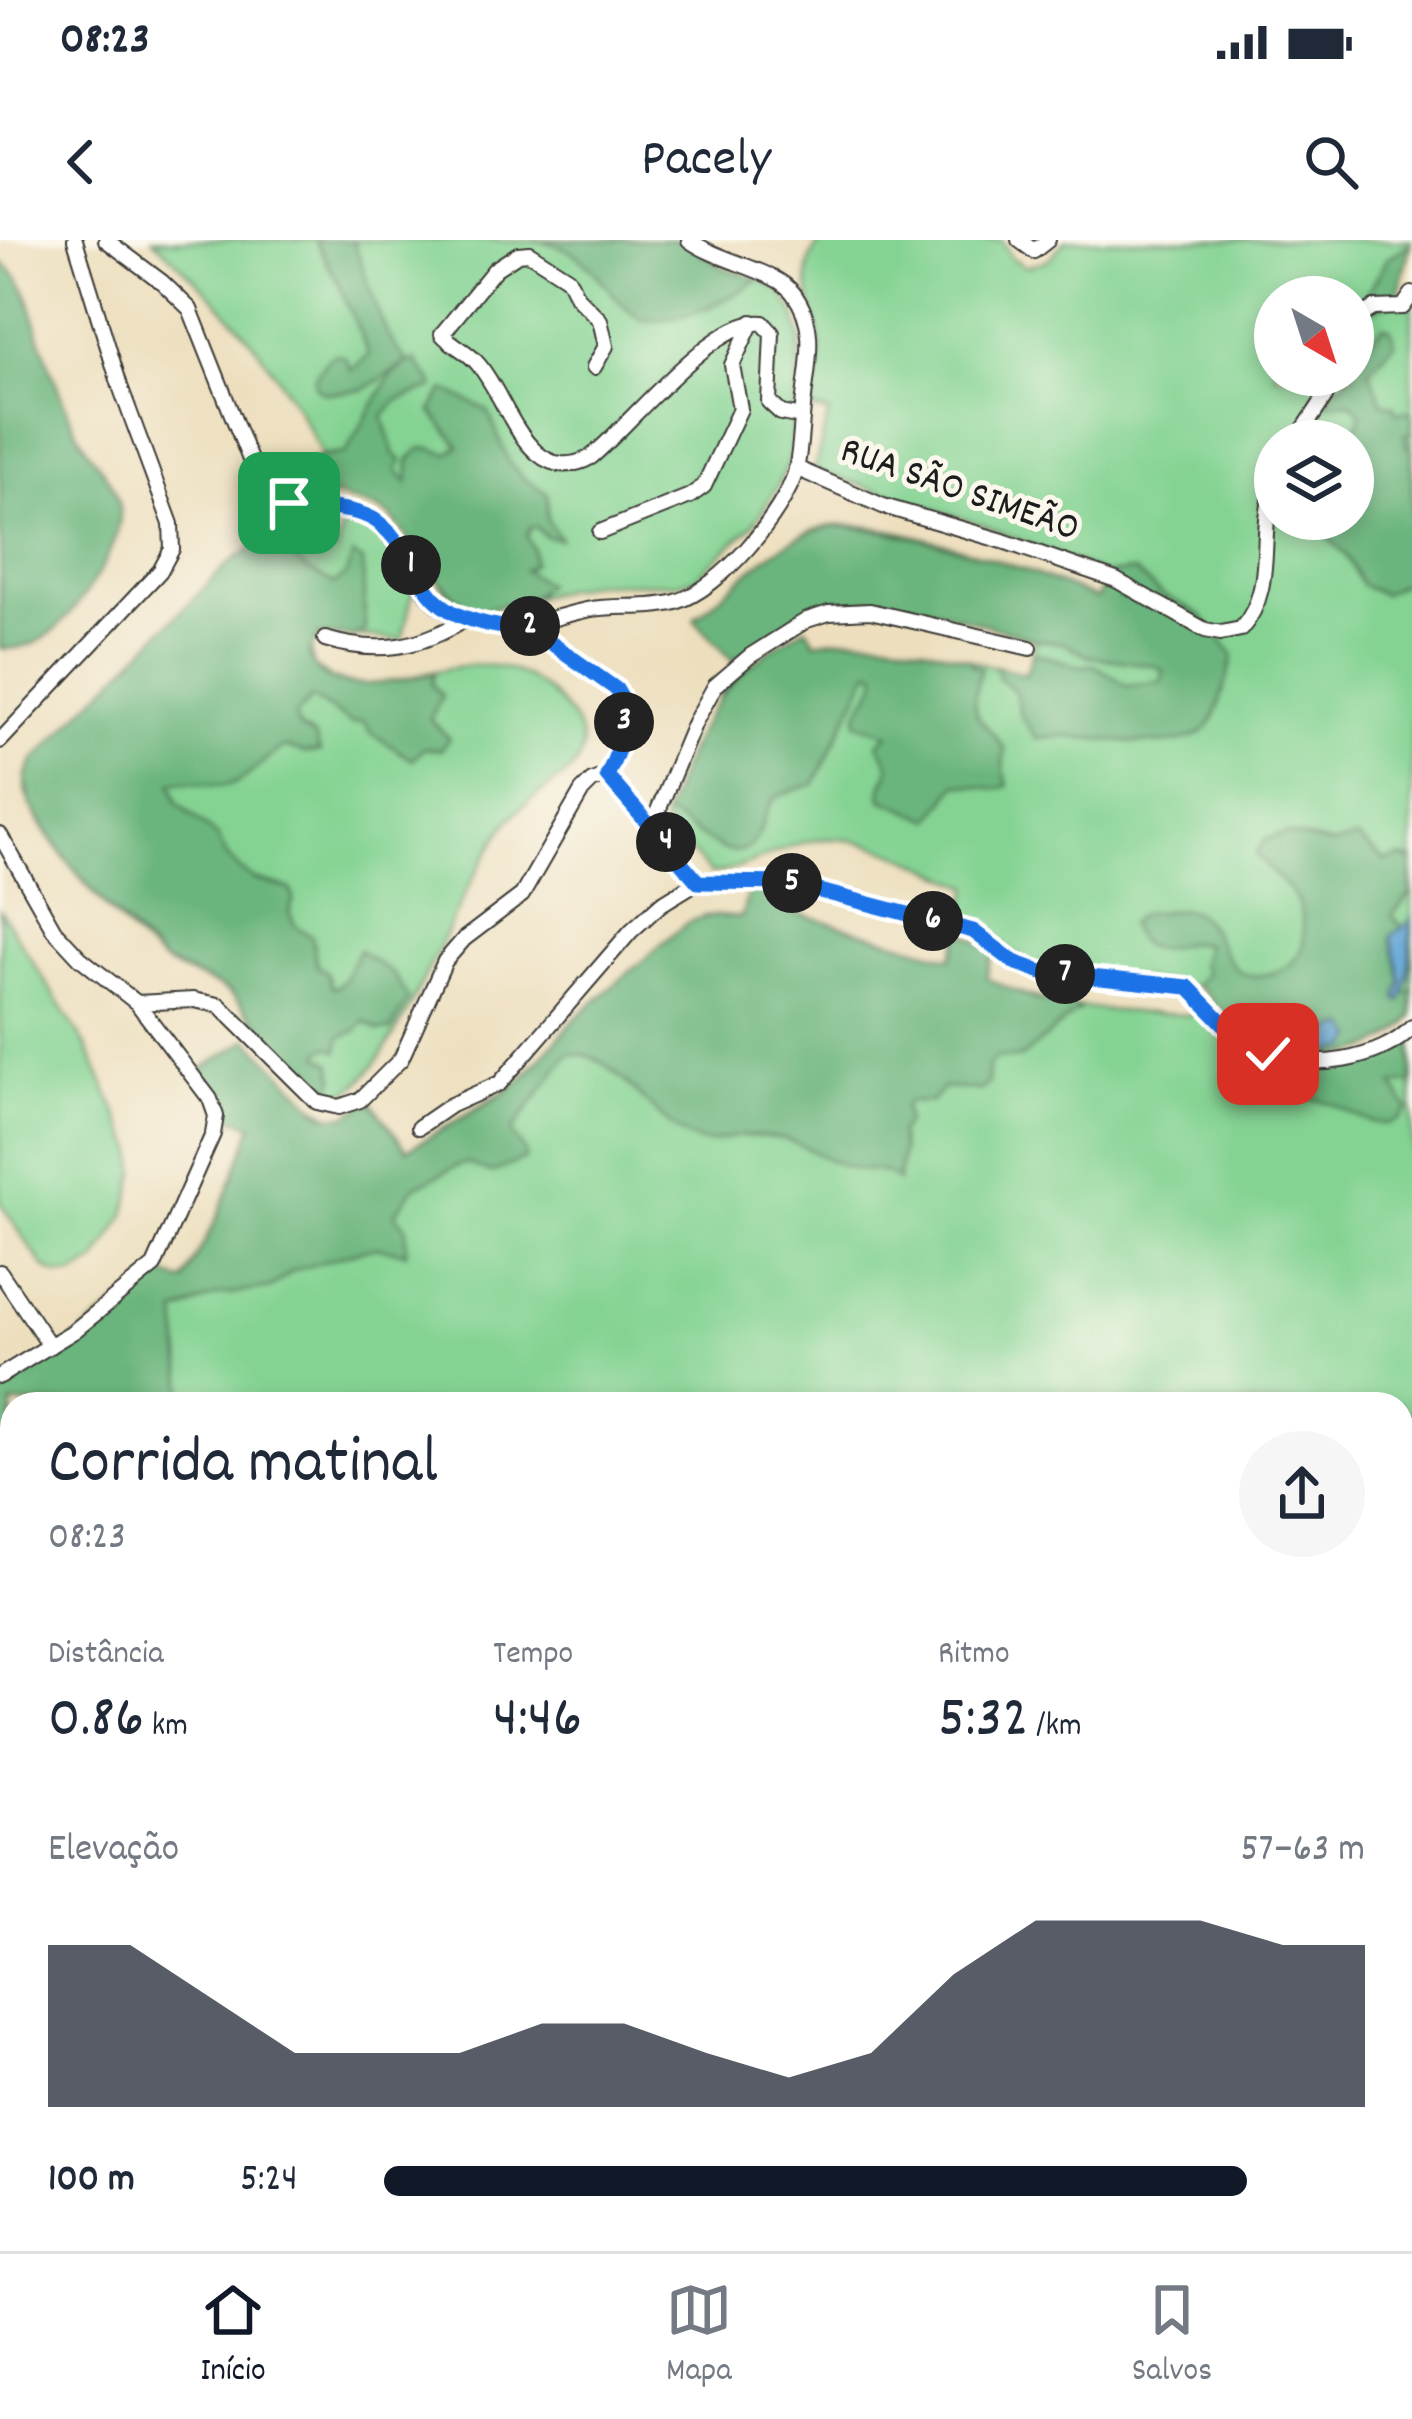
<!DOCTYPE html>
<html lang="pt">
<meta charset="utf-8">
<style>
:root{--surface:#fff;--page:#f6f6f7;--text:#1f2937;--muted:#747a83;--line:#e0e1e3;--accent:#111827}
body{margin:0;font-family:Dekko,sans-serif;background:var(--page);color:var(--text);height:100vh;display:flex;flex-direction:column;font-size:45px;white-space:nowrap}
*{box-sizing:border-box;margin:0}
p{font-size:39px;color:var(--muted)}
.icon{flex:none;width:66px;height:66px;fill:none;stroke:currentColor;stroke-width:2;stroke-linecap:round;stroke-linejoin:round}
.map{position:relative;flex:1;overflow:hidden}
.details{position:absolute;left:0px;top:1152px;width:1413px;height:861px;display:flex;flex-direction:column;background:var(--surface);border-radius:36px 36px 0 0;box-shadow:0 6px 18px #0003}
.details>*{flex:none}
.needle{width:78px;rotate:141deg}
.tools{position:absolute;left:1254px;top:36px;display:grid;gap:24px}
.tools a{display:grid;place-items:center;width:120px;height:120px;border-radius:50%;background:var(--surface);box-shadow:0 6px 18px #0003;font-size:60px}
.pin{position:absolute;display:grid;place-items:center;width:102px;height:102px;color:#fff;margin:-51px;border-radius:24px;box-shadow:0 6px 18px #0006}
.km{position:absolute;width:60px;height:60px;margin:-30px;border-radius:50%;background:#222;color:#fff;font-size:33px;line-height:60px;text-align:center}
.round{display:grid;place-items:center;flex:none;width:126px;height:126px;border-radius:63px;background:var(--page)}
.summary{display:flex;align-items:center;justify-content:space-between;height:204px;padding:0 48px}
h1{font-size:66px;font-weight:600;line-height:90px}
.metrics{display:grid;grid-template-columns:repeat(3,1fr);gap:18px;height:204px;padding:12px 48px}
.metrics div{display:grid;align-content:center}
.metrics b{font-size:60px;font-weight:600}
.metrics small{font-size:33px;font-weight:400}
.metrics p{font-size:33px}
.chart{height:336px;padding:24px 48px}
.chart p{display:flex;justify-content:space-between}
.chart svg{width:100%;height:216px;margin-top:12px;fill:var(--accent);opacity:.7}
ul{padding:0 48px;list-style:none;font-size:39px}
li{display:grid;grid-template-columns:192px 144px 1fr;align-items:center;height:90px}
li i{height:30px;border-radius:15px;background:var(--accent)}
.status{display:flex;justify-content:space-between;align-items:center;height:84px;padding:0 60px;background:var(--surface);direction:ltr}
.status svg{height:33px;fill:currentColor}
header{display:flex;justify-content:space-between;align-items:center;height:156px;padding:0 48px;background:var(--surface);font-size:54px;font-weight:600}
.dock{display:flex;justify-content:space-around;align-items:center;height:168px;border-top:3px solid var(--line);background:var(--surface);font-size:33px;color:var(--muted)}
.dock a{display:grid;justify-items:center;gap:6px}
.dock .active{color:var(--accent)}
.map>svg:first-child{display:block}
.green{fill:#84d393;stroke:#507858;stroke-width:3;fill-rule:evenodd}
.forest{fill:#6bb57d;stroke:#44684c;stroke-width:3}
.water{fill:#60a5d5;stroke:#3e6078;stroke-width:3}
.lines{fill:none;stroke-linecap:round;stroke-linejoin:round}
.minor-casing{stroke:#3b3934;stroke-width:18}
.minor{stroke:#fff;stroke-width:14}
.route-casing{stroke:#fff;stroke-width:24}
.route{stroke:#1a73e8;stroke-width:15}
.labels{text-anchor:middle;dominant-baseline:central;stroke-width:10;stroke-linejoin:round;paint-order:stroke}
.street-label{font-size:39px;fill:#1c1c1c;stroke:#fbf7ec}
</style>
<div class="status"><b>08:23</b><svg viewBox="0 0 49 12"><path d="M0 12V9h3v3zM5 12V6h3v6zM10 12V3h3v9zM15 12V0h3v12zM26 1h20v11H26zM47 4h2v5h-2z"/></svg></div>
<header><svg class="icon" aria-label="back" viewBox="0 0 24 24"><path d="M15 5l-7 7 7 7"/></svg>Pacely<svg class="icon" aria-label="search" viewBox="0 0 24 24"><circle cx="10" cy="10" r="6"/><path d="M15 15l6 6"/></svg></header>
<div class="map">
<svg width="1412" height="2011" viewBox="0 0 1412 2011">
<rect width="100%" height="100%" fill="#fbf7ec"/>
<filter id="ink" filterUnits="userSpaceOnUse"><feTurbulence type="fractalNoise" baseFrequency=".00833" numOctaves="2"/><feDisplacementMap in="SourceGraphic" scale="24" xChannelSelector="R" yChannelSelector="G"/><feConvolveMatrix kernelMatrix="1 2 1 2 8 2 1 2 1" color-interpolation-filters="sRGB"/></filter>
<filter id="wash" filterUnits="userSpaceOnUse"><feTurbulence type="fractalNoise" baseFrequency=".004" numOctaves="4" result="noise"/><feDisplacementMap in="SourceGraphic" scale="48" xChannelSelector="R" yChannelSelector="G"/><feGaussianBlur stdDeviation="2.7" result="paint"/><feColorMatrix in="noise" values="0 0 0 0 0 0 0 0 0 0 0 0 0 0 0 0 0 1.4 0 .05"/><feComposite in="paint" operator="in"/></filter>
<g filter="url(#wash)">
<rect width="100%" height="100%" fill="#eddfbe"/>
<path class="green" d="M153 0H680L722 27 769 43 782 54 795 75 801 100 793 188 788 225 776 249 754 284 695 338 678 343H590L483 371C439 367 421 304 391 277L380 270 306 247 286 231 322 216C279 124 228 67 153 0Z
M822 0H1002L1011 17 1026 27 1048 20 1066 0H1411L1397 60 1412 65V777L1281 810 1266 806 1229 778 1198 747 1032 723 1009 710 991 691 961 680 970 647C924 627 861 589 810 601 776 609 747 629 711 634L663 581 722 451 744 430 807 387 815 402C891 387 954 420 1026 434L1036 400C961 378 869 337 793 378 772 389 752 406 733 421L694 379C728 352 779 299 821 288 884 272 1037 334 1097 359L1107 335 980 284 814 230 829 173 810 169C814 148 823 123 820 101 815 64 793 33 822 0ZM1275 57H1353V135H1275ZM1275 201H1353V279H1275Z
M343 281 366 284 376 290 410 340 413 351 402 400 325 393 311 405 313 426C385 488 477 365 564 468 613 526 552 537 519 570 499 590 487 615 473 639 449 679 384 845 342 853 310 860 258 783 237 760 217 739 188 738 165 723 129 698 37 595 27 554 24 541 27 531 34 520L238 316 264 304 337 311Z
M749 647 783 649V669L951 718 994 711 986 738C1051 771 1121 772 1192 775L1195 765C1210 781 1225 798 1244 810 1293 842 1367 835 1412 800V1315L1401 1311V1164H12V2001H1190L1186 2011H0V1147L73 1101 158 1032 184 1042 218 976 253 885 230 877 199 831 303 858 332 877 352 874 371 861 407 910 519 842 578 776 688 682 705 676 742 677Z
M0 670 85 804 134 909 136 933 125 975 96 1022 73 1035H58L44 1027 0 963Z
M1401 1327 1412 1334V1797L1401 1793Z
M1401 1809 1412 1814V1910L1401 1899Z
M1401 1925 1412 1935V2011H1309L1312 2001H1401Z"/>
<path class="forest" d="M315 0H353C367 34 379 95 406 119L403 124 415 120 433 143 434 148 397 160 383 177 395 215 402 220 397 230 408 243 409 221 419 209 430 208 448 214 459 206 431 171 444 151H448L488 171 509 222 522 237 548 254 547 279 560 299 546 297 536 287 530 288 527 297 533 309V324L524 330 546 344 533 357 483 371 469 370 439 340 391 277 380 270 306 247 286 231 323 216 345 213 388 140 404 125 363 150 325 153 316 148 315 136 328 118 337 114 345 117 351 130 369 115 338 42Z
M533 0H680L722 27 759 39C725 62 686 82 643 80 598 53 598 7 533 0Z
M1410 4 1397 60 1353 77 1388 18Z
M0 21C33 43 31 75 44 110 54 138 65 169 79 196 92 219 117 242 120 269 123 304 75 377 47 396 34 406 19 408 3 409H0Z
M1384 86 1391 89 1395 103 1369 130 1383 163 1394 166 1397 172 1412 171V193L1404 195 1408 202 1405 204 1412 211V339L1383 354 1362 346 1345 314 1326 296 1320 279H1353V201H1340L1358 184 1361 173 1349 162 1326 164 1335 143 1341 145 1348 138 1346 135H1353V120H1358L1360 110Z
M836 286C926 292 1014 324 1097 359L1108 334 1134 331 1161 354 1200 374 1234 416C1228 433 1220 465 1213 480 1188 527 1076 486 1037 499L1020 474 1015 451 999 438 996 426 1026 434 1033 412 1079 426 1095 425 1128 446 1162 441 1163 430 1152 425 1087 416 1064 403 1037 400 939 371 872 360 824 366 796 376 733 421 694 379C734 347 782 292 836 286Z
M276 303 306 329 334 344 345 336 353 315 363 321 365 390 355 397 319 395 309 412C317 463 399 440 434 433L432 444 442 456 430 479 449 498 441 510 424 508 412 520 370 492 364 482 351 483 312 458 295 476 299 488 315 497 320 512 304 513 285 507C264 515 250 541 229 545 212 549 192 538 172 543L178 563 218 597 227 616 241 630 254 639 291 649 294 659 289 672 295 685 312 697 317 726 327 732 331 746 335 748 344 741 359 710 394 735 408 759 391 790H378L364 781 356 791 340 797 338 811 330 807 321 810 320 816 332 823 335 838 332 846 322 852 228 750 163 721 102 661 67 620 30 564 26 537 34 520 229 323 256 306Z
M807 387 815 402C870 391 916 404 970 419L972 425 981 428C965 484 979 471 1005 509L1003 526 1008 546 996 549 957 544 931 580 882 559C878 532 903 539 878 504L889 494 857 483C856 462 878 454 877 432L870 430 815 543C803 550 789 549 778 556 757 569 768 623 721 609L665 574C694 486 723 432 807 387Z
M1287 594 1333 605 1357 598 1385 621 1401 617 1412 620 1410 655 1392 676 1402 687 1391 699 1402 742 1397 757 1412 750V777C1381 820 1309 827 1263 804 1237 791 1218 767 1198 746L1197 743 1206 733 1201 725 1206 705C1178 693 1150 733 1129 685 1139 671 1146 673 1161 672 1174 671 1185 666 1197 674 1225 694 1222 746 1268 734 1286 730 1296 722 1303 706 1307 649 1283 650 1256 614L1266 599Z
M749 647 783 649V669L951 718 961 691 994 711 986 738 1036 760 1081 768 1021 818H996L988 826V843L981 850 944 848 931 862H907L904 867 906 882 899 894 902 911 898 941C886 930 880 931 865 930 833 927 813 909 787 900 774 896 754 896 741 896 725 897 710 906 695 900 651 884 613 806 568 814L511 892 525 912V919L491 933 466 923 457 926 413 948 395 974 406 987V1013L376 1007 358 1011 293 1031 270 1048 216 1056 177 1073 185 1164H12V1426H0V1147L73 1101 158 1032 184 1042 218 976 253 885 230 877 199 831 248 799 323 875 345 876 371 861 407 910 496 859 523 839 578 776 688 682 709 676 742 677Z
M1412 800V843L1393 845 1408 869C1389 900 1355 874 1332 864 1320 859 1306 860 1295 853 1286 846 1278 832 1271 823 1322 833 1369 833 1412 800Z"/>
<path class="water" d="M1412 674C1409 700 1412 745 1400 762L1397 757 1402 742 1391 696 1409 682Z
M1253 770C1284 780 1313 799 1348 786L1356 798 1349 808C1311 817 1279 804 1253 776Z"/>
</g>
<g filter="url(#ink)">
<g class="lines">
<g class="minor-casing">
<path id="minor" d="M106 0 162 42 190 69 264 255 373 278C405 303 415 359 454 375 510 399 532 382 586 370 616 364 647 370 676 362 720 349 784 274 796 230 801 207 801 181 804 158 808 121 818 86 793 53 776 30 719 22 689 0
M1019 0 1034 11 1048 0
M1353 80 1374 68 1403 67 1412 54
M594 127 606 106 600 80 577 57 568 38 529 13 518 14 495 29 442 94C451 105 468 111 478 124 508 158 528 251 591 217 629 186 716 76 763 83L772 93 769 162 781 173 802 177
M1296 201 1325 157 1333 135
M796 228 883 266 1003 301 1116 340 1205 390 1221 393 1241 389C1278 347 1256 292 1275 243
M600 292 690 256 704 246 740 169 732 125 752 82
M536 384C552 419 601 427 623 459L622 493 607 535
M325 399C379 415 420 408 466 379
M0 501 160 331 172 309 171 284 120 146 75 0
M607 535 697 642
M652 585 695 482 715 446 750 416 807 380 829 373 870 371 1030 408
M0 595 54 690 80 718 137 763 210 859 216 876 213 894 154 1026 74 1091 0 1136
M137 763 193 760 219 765 317 862 339 867 360 860 401 819 445 721 464 699 522 655 582 551 592 541 607 535
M419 887 451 865 500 843 631 691 661 664 697 642 789 643 973 691 1014 722 1042 732 1188 747C1204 757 1213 776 1228 787 1240 797 1255 808 1269 814 1309 832 1383 820 1412 787
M0 1032 50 1106
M1401 1317 1412 1321
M1401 1439 1412 1441
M1401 1749 1412 1759
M1401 1800 1412 1805
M671 2001 713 2011
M573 2011 580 2001
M862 2011 879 2001
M886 2011 888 2001
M1196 2011 1200 2001"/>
</g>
<use href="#minor" class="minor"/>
</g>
</g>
<g class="lines" filter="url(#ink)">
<g class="route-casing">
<path id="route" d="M289 263C315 268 358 266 379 283 419 315 415 364 472 380 495 387 512 390 536 384L544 398 616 449C634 474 619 511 607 536L698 642 789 643 973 691 1014 722 1042 732 1188 747 1224 784 1268 814"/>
</g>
<use href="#route" class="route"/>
</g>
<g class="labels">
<g class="street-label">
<text transform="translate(959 252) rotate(19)">RUA SÃO SIMEÃO</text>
</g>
</g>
</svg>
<div class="tools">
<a><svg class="needle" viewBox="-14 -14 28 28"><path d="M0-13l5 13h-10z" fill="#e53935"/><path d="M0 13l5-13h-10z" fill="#747a83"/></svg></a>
<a><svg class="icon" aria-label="layers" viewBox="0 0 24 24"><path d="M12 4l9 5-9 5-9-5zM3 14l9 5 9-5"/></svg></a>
</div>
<div class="pin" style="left:289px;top:263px;background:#1e9e55"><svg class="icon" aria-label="arrive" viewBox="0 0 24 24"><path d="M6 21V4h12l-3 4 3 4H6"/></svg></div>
<div class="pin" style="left:1268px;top:814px;background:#d93025"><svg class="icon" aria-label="check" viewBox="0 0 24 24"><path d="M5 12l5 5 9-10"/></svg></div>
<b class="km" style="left:411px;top:325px">1</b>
<b class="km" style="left:530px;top:386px">2</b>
<b class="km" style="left:624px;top:482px">3</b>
<b class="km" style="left:666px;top:602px">4</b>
<b class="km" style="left:792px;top:643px">5</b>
<b class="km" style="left:933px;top:681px">6</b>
<b class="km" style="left:1065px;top:734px">7</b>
<section class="details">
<div class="summary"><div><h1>Corrida matinal</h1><p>08:23</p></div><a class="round"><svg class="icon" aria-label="share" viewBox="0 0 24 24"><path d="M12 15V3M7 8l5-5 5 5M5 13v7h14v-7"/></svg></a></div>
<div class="metrics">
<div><p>Distância</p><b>0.86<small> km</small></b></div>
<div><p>Tempo</p><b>4:46</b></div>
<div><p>Ritmo</p><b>5:32<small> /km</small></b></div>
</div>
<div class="chart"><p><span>Elevação</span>57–63 m</p>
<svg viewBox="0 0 160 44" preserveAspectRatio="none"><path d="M0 44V11L10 11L20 22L30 33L40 33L50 33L60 27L70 27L80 33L90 38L100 33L110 17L120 6L130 6L140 6L150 11L160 11V44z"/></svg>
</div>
<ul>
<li><b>100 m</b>5:24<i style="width:88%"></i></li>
</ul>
</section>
</div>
<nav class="dock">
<a class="active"><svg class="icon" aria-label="home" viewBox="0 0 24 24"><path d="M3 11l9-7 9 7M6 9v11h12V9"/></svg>Início</a>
<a><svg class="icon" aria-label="map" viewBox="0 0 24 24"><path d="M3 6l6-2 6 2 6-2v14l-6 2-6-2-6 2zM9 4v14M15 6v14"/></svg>Mapa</a>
<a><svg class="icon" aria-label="saved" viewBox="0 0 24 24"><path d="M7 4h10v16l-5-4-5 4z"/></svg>Salvos</a>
</nav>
